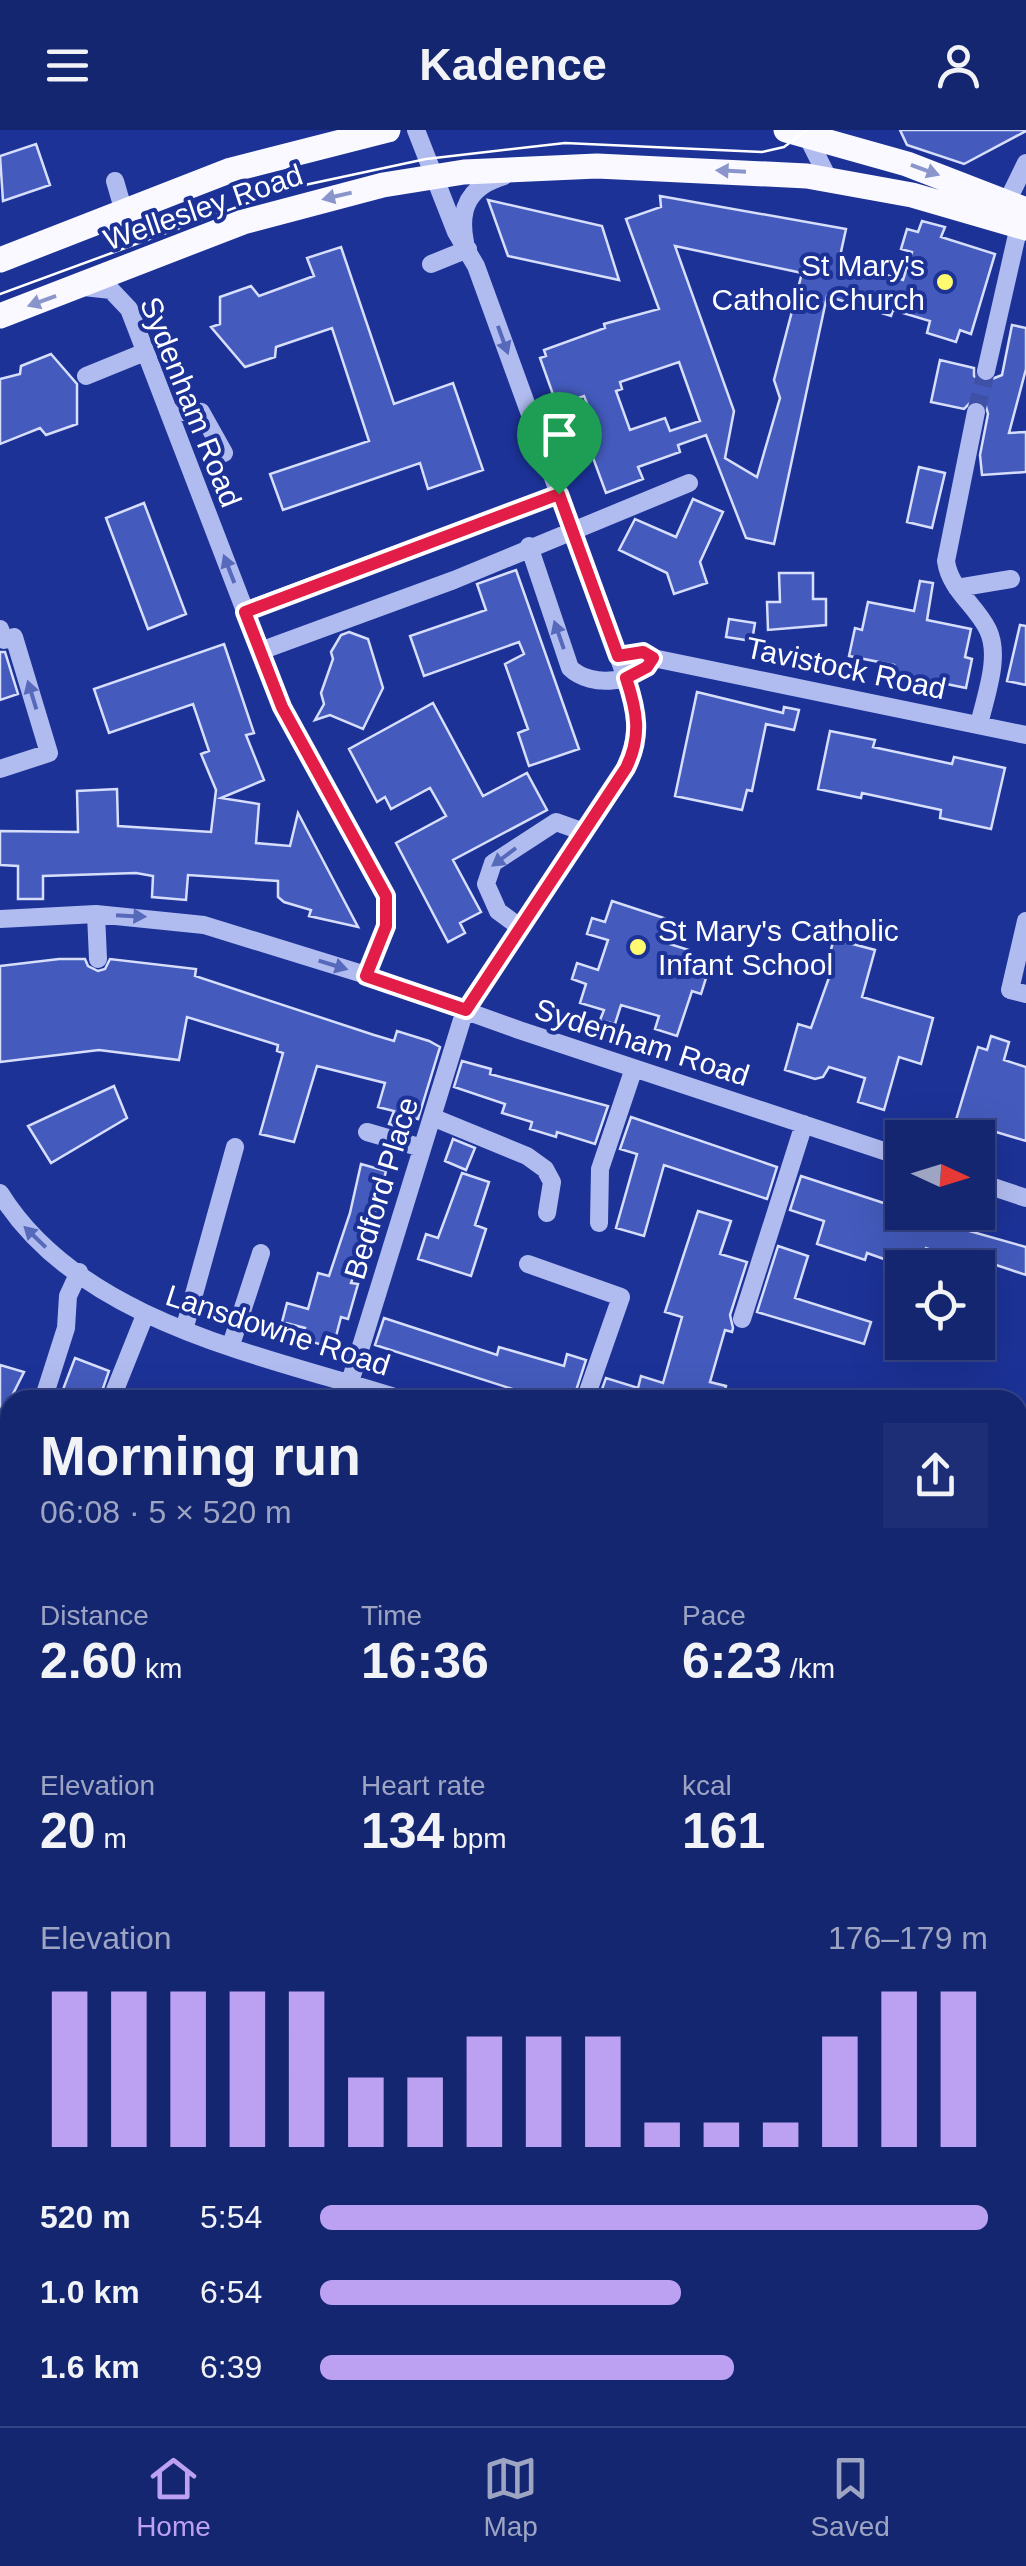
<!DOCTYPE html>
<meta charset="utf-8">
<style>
:root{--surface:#152671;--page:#1e2e76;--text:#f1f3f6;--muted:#9da5c3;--line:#344384;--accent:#bca0f2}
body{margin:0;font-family:Arial,sans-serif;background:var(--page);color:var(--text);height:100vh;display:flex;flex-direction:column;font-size:38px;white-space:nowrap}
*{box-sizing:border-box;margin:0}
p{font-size:32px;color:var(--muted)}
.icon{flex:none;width:55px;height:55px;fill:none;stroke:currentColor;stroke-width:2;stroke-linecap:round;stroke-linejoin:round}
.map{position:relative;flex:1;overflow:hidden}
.details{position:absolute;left:0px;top:1260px;width:1028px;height:1038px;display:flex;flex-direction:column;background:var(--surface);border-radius:30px 30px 0 0;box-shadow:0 10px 40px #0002,0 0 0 2px var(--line)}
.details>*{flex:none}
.needle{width:65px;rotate:94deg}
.buttons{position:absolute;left:885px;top:990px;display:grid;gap:20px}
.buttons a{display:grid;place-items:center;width:110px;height:110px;border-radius:0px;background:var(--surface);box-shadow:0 10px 40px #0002,0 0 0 2px var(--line);font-size:50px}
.pin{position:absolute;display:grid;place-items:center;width:85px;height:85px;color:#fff;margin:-102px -42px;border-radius:50% 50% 50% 0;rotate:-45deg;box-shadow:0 0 10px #0007}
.pin .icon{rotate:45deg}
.round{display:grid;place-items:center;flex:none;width:105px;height:105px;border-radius:0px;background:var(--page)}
.summary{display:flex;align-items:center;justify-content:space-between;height:170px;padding:0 40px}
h1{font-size:55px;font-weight:800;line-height:75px}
.metrics{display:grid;grid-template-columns:repeat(3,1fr);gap:15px;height:170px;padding:10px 40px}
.metrics div{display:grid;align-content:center}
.metrics b{font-size:50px;font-weight:800}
.metrics small{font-size:28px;font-weight:400}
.metrics p{font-size:28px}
.chart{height:280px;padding:20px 40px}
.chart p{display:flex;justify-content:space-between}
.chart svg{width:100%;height:180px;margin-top:10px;stroke:var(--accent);stroke-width:6}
ul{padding:0 40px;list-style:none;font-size:32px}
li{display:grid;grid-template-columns:160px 120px 1fr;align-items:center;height:75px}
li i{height:25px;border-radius:12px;background:var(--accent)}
header{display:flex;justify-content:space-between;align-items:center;height:130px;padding:0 40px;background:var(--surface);font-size:45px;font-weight:800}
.tabs{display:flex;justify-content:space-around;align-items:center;height:140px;border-top:2px solid var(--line);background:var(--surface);font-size:28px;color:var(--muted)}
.tabs a{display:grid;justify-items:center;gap:5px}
.tabs .active{color:var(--accent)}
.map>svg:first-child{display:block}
.building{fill:#445bbd;stroke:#d7defb;stroke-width:2.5;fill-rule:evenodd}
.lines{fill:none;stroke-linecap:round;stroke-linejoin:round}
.minor-tunnel{stroke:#3e51a7;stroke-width:18;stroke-dasharray:18 9;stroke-linecap:butt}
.minor{stroke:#b0bcf0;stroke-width:18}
.major{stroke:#f9f9ff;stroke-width:25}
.tram{stroke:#fff;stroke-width:2.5}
.rail{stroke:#fff;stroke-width:6;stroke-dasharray:18 8;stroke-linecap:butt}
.oneway{fill:#8a96cb}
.oneway2{fill:#5769bb}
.route-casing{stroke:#fff;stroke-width:20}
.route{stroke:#e11d48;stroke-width:12}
.poi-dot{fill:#fffa6f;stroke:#1c3297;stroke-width:4}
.labels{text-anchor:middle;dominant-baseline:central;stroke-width:8;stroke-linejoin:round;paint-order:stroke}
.street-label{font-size:30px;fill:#fff;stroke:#1c3297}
.poi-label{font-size:30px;fill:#fff;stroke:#1c3297;text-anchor:end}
</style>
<header><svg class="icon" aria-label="menu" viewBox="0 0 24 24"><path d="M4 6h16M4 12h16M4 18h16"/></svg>Kadence<svg class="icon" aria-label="person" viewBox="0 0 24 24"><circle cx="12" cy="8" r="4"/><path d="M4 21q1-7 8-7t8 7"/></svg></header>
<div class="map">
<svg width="1026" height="2296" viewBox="0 0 1026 2296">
<rect width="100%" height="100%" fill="#1c3297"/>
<path class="building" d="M900 0H1026V1L964 34 907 15Z
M36 14 50 55 3 71 0 26Z
M660 66 846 99 839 131 903 150 912 122 901 119 907 99 918 102 922 91 945 97 941 107 995 124 971 204 960 200 956 212 927 203 930 191 893 180 891 186 827 166 774 414 746 408 706 305 678 315 680 322 638 337 643 349 606 363 582 298 595 293 584 266 563 273 561 268 555 270 540 228 546 226 544 220 605 198 604 194 659 179 626 89 661 77ZM675 116 802 143 774 250 780 268 757 347 725 328 734 281ZM679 232 700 291 670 301 665 288 630 300 616 261 622 259 620 252Z
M488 70 602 96 619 150 508 126Z
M341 117 394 274 453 253 483 340 428 359 420 333 283 380 270 344 369 311 332 198 276 217 275 227 245 237 211 197 220 194V167L251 156 259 166 314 146 307 128Z
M1012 195 1026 198V239L1009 303 1026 302V342L982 345 980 325 988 284 985 273 973 270 964 279 931 272 940 230 974 238V246L982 253 1002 245Z
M51 224 77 254V294L46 305 40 298 0 314V249L20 244 21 236Z
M919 337 945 343 932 398 907 392Z
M693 369 723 382 700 432 707 453 674 464 667 443 619 420 635 389 676 407Z
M144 373 186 484 148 499 106 388Z
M516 440 579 619 529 636 518 603 528 599 505 534 524 524 519 512 424 546 410 506 486 480 477 454Z
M779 443H813V469H826V495L768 500 767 472H780Z
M920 451 933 453 927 490 971 499 965 527 972 529 966 558 892 543 894 535 849 526 855 498 862 500 868 472 914 481Z
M729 489 755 493 752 511 726 507Z
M1020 495 1026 496V555L1007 551Z
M349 502 368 509 383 558 363 599 330 585 315 590 324 574 321 563 333 529 331 522 341 505Z
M224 514 254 603 246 605 264 650 221 668 259 674 256 713 290 716 298 683 358 797 309 786 311 780 284 772 278 767V751L188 745 186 770 152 767 153 746 136 743 43 746V769H18V736L0 735V701L78 702 77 661 117 659 118 696 211 702 216 660 201 624 209 621 193 574 109 603 94 559Z
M0 522H5L18 564 0 570Z
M697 562 783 583 784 577 799 580 794 600 766 594 752 661 747 660 742 680 675 666Z
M433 573 483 666 527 643 547 680 453 730 481 782 460 793 465 803 448 812 396 713 446 686 430 658 391 679 385 667 377 672 349 619Z
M830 601 875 610 873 617 952 634 954 627 1005 638 991 699 940 688 941 680 862 663 861 668 818 659Z
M612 771 670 790 663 812 689 820 686 830 700 834 697 845 706 848 701 864 692 861 677 906 655 899 659 886 621 875 615 894 600 890 604 880 580 873 586 854 572 849 577 833 598 840 608 810 587 804 592 788 605 792Z
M834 809 875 820 862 867 933 888 921 934 899 927 884 980 858 972 865 948 829 937 823 947 815 949 785 940 798 894 811 898 831 842 825 840Z
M59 829H85L88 836 98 841 105 839 110 829 196 839 195 846 374 905 394 911 397 901 429 911 440 917 418 989 409 987 405 999 389 994 394 981 378 977 385 953 317 936 294 1012 260 1004 283 923 277 921 278 915 187 887 179 930 99 920 0 932V836Z
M991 906 1009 912 1004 930 1026 937V1011L983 998 980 1008H959L963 992 956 990 978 917 987 920Z
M462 931 491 939 490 944 608 976 595 1014 557 1002 556 1007 530 999 532 992 502 983 505 974 454 957Z
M114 956 127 988 51 1033 28 996Z
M631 987 777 1037 767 1069 664 1035 644 1106 616 1098 637 1024 620 1019Z
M453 1009 475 1018 466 1040 445 1031Z
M361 1034 386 1041 373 1092 351 1153 358 1154 348 1189 341 1187 333 1218 302 1209 305 1198 282 1192 287 1173 308 1179 318 1143 329 1146 350 1083Z
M462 1043 489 1052 475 1095 486 1099 471 1146 418 1129 426 1104 438 1108Z
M801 1046 902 1079V1082L1026 1117V1145L957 1122 956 1128 926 1118 920 1138H909L867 1123 865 1130 817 1114 824 1091 790 1080Z
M698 1081 731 1091 720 1124 747 1132 730 1185 733 1198 732 1202 725 1200 710 1252 726 1256 722 1270H598L606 1248 638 1258 641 1246 663 1253 682 1187 665 1182Z
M778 1116 808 1126 795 1168 871 1192 864 1214 757 1182Z
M384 1188 497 1225 499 1217 564 1236 567 1224 586 1230 573 1270H529L531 1265 375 1215Z
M75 1228 109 1241 99 1270H59Z
M0 1235 24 1242 10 1270 8 1283H0Z"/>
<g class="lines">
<path class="minor-tunnel" d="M976 282 986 241"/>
<path class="minor" d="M804 0 828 48
M115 51 124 82
M1007 72 1026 33
M465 112C458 77 470 56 504 46
M431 134 468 119
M84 157 111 160 129 179 282 577 386 767 387 796 366 845
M986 241 1019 96
M86 246 145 222
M976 282 946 431C950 460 976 475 988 500 1001 527 985 567 979 595
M170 286 187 280 201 282 224 323
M529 416 570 538C592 559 637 553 653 528
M957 458 1011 449
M245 481 559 364
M0 499 4 510 14 507 49 623 0 639
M263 520 454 450 689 353
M618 526 643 522 653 528 1026 605
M96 784 98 829
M0 789 96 784 204 795 366 845 519 900 902 1027
M1026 791 1010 860 1026 864
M521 798 498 781 486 754 493 733 556 692 584 702
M432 987 527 1026 545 1039 552 1052 547 1083
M367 1002 422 1018
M978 1052 1026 1068
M0 1063C81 1194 268 1226 404 1270
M599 1093 600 1039 634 938
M528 1134 621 1167 585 1270
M742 1189 804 994
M184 1200 235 1017
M231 1215 261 1123
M350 1252 465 880 617 653C639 615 640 590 626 548L476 136 456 102 416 0
M43 1270 66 1198 68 1166 79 1142
M111 1270 145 1185
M0 1295 10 1296
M1018 1318 1026 1321
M1018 1457 1026 1433
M1018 1475 1026 1478
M0 1589 10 1592
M1018 1730 1026 1733
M1018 1957 1026 1944
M1018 1988 1026 1996
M0 2027 10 2052
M0 2176 10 2147
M157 2288 159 2296
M565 2288 572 2296
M1015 2288 1026 2291
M505 2296 509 2288
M684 2296 687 2288"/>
<path class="major" d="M786 0 907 34 1026 80
M0 130 231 40 388 0
M0 186 243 92 383 55 464 42 597 36 807 46 912 65 1026 98
M1018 2195 1026 2173
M978 2296 981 2288"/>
<path class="tram" d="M0 164 286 59 426 29 565 13 762 22 784 17 807 0"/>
<path class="rail" d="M0 1376 10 1380
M0 1407 10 1411
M0 1462 10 1464
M0 1490 10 1492
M1018 1814 1026 1819
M1018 1847 1026 1851"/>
</g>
<defs><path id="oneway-solid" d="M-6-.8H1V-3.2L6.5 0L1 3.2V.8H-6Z" transform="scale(2.5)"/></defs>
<g class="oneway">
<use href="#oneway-solid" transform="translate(925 40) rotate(20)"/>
<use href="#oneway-solid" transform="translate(731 41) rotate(-177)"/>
<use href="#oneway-solid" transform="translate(337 66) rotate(167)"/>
<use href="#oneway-solid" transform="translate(42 171) rotate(160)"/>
</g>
<g class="oneway2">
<use href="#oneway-solid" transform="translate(503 210) rotate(70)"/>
<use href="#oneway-solid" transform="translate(229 439) rotate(-111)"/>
<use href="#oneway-solid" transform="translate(559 505) rotate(-109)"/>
<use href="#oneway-solid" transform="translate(32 565) rotate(-107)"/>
<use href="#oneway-solid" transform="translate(504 727) rotate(143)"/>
<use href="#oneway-solid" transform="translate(131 786) rotate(3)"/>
<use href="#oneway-solid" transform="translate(333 835) rotate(17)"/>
<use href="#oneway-solid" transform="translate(35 1107) rotate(-136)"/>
</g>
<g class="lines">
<g class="route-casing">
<path id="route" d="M559 364 618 526 643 522 653 528 647 537 626 548C637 581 642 606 626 638L466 880 366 846 386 796V766L282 577 245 482Z"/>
</g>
<use href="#route" class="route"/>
</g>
<g class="poi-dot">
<circle cx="945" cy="152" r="10"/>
<circle cx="638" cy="817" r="10"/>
</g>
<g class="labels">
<g class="street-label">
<text transform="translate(203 77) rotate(-19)">Wellesley Road</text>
<text transform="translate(191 272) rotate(68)">Sydenham Road</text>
<text transform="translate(846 538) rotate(12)">Tavistock Road</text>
<text transform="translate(642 912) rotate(18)">Sydenham Road</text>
<text transform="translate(381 1058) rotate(-73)">Bedford Place</text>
<text transform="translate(278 1200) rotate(18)">Lansdowne Road</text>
</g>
<g class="poi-label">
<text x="925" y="135">St Mary's<tspan x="925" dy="34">Catholic Church</tspan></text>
<text x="658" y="800" text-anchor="start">St Mary's Catholic<tspan x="658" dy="34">Infant School</tspan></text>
</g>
</g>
</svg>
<div class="buttons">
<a><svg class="needle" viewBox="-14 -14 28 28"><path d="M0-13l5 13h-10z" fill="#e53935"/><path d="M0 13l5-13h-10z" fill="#9da5c3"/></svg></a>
<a><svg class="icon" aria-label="locate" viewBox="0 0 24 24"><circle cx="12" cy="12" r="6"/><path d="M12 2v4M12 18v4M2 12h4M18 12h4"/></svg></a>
</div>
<div class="pin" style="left:559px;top:364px;background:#1e9e55"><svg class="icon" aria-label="arrive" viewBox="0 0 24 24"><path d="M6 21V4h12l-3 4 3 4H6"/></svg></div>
<section class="details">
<div class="summary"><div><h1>Morning run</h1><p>06:08 · 5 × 520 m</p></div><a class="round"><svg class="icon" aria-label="share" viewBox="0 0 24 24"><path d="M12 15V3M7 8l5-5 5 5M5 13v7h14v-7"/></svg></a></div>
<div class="metrics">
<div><p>Distance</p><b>2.60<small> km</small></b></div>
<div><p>Time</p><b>16:36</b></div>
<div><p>Pace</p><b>6:23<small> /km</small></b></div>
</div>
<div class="metrics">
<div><p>Elevation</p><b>20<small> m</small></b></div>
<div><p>Heart rate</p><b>134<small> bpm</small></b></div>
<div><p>kcal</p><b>161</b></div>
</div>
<div class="chart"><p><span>Elevation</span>176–179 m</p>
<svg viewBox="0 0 160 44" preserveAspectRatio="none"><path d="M5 44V6M15 44V6M25 44V6M35 44V6M45 44V6M55 44V27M65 44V27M75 44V17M85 44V17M95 44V17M105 44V38M115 44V38M125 44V38M135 44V17M145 44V6M155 44V6"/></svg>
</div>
<ul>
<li><b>520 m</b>5:54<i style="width:100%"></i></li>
<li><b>1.0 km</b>6:54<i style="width:54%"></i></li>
<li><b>1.6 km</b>6:39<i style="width:62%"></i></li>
</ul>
</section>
</div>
<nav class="tabs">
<a class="active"><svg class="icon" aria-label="home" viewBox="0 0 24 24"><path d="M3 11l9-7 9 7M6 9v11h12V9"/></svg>Home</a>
<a><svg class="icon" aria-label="map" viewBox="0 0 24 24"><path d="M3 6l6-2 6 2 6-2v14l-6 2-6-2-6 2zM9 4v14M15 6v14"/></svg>Map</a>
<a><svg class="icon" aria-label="saved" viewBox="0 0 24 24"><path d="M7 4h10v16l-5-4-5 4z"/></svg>Saved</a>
</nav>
